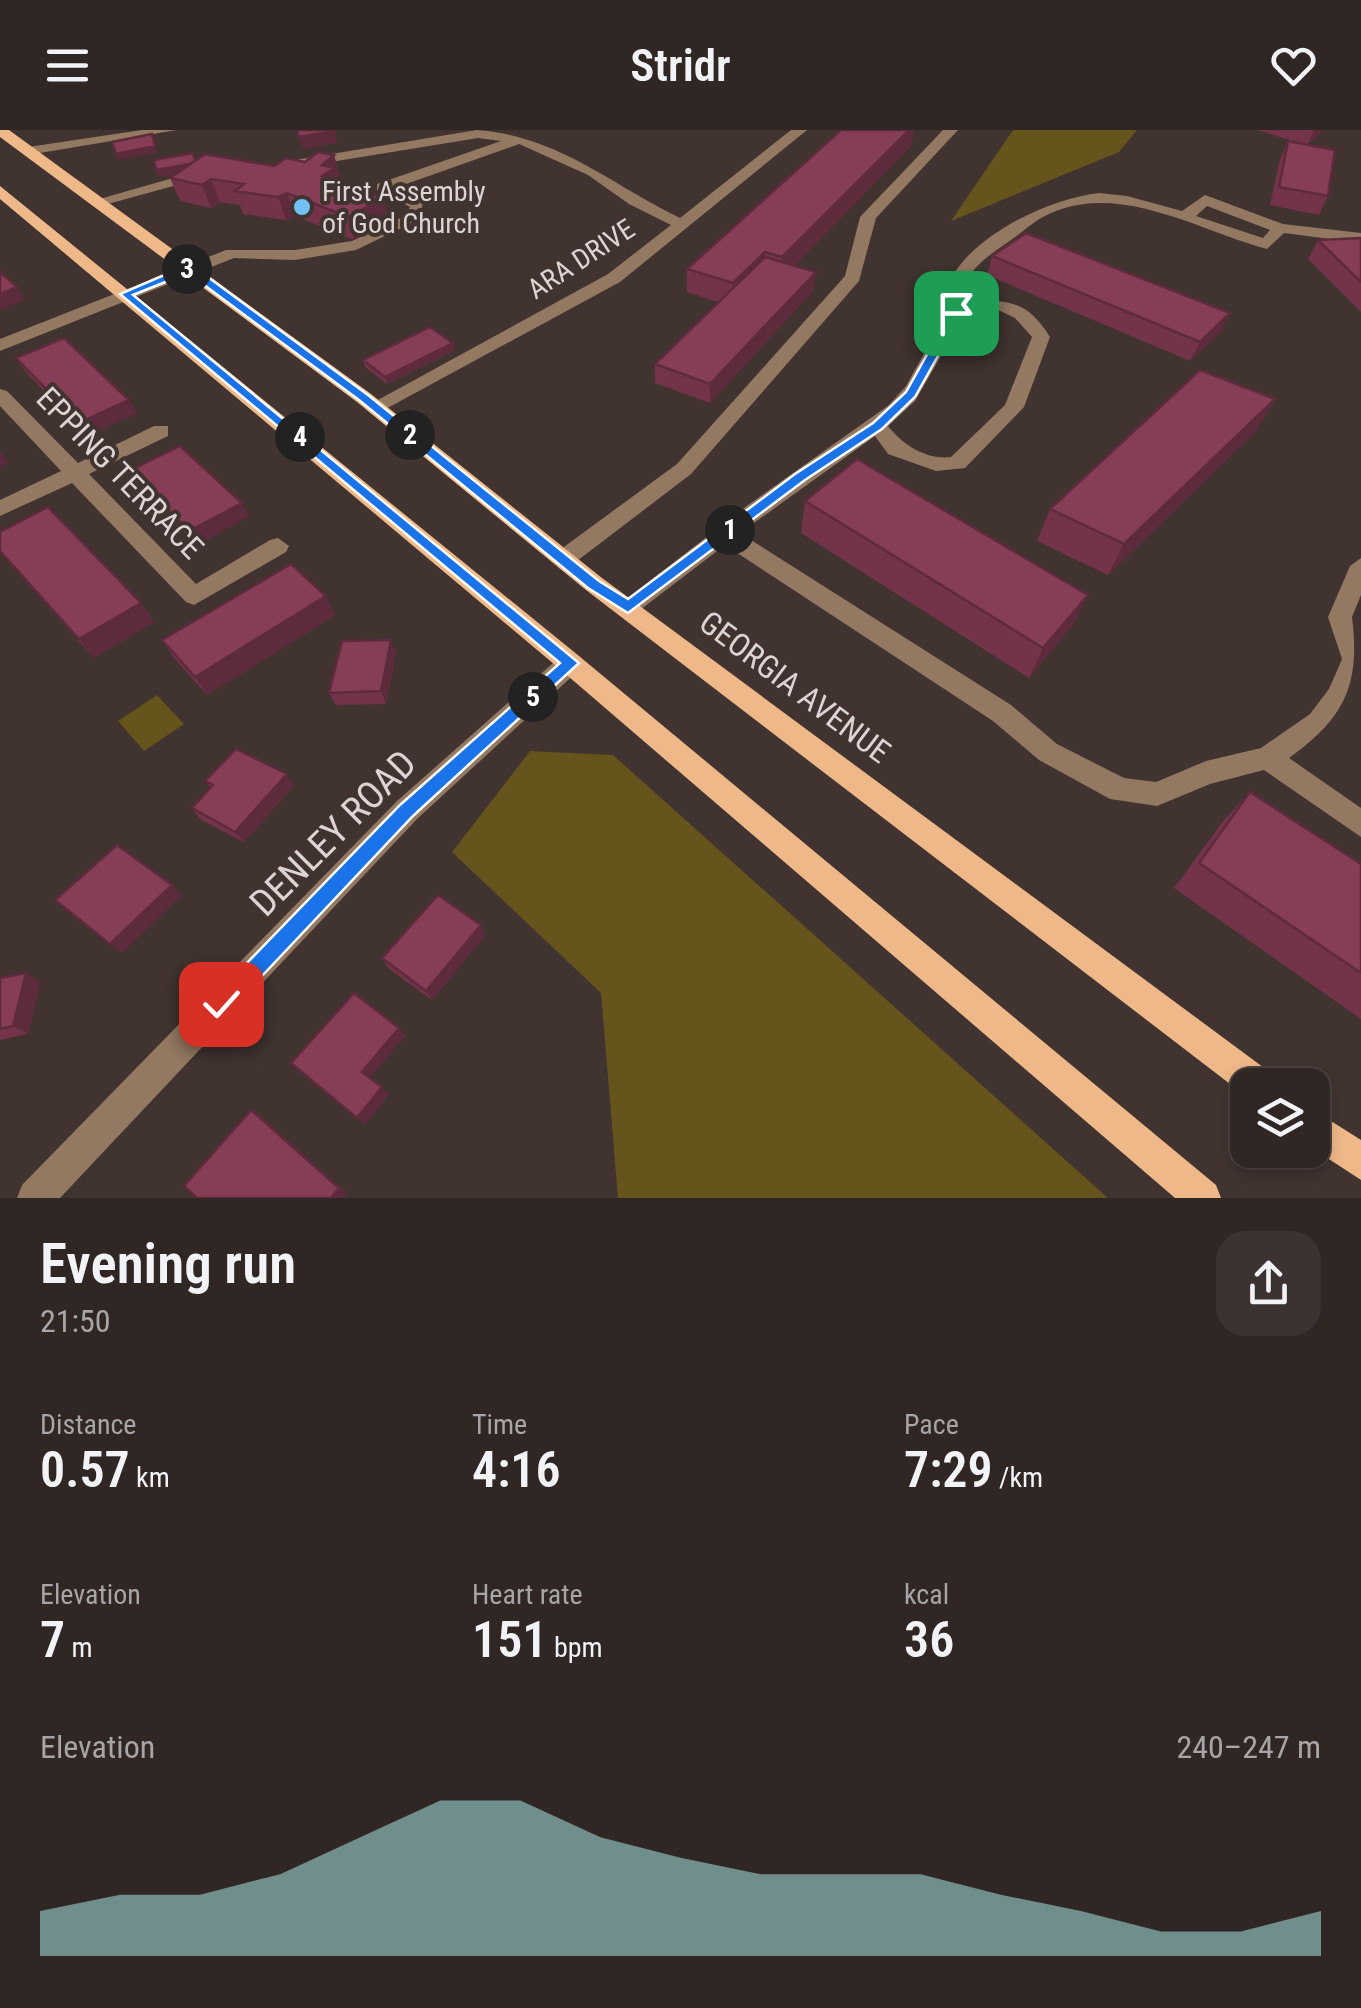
<!DOCTYPE html>
<meta charset="utf-8">
<style>
:root{--surface:#302624;--page:#3c3231;--text:#f1f3f6;--muted:#a8a5a6;--line:#4b4341;--accent:#8bbbb9}
body{margin:0;font-family:"Roboto Condensed",sans-serif;background:var(--page);color:var(--text);height:100vh;display:flex;flex-direction:column;font-size:38px;white-space:nowrap}
*{box-sizing:border-box;margin:0}
p{font-size:32px;color:var(--muted)}
.icon{flex:none;width:55px;height:55px;fill:none;stroke:currentColor;stroke-width:2;stroke-linecap:round;stroke-linejoin:round}
.map{position:relative;height:1068px;overflow:hidden}
.sheet{display:flex;flex-direction:column;background:var(--surface);flex:1}
.sheet>*{flex:none}
.fabs{position:absolute;left:1230px;top:938px;display:grid;gap:20px}
.fabs a{display:grid;place-items:center;width:100px;height:100px;border-radius:20px;background:var(--surface);box-shadow:0 5px 15px #0003,0 0 0 2px var(--line);font-size:50px}
.pin{position:absolute;display:grid;place-items:center;width:85px;height:85px;color:#fff;margin:-42px;border-radius:20px;box-shadow:0 5px 15px #0006}
.km{position:absolute;width:50px;height:50px;margin:-25px;border-radius:50%;background:#222;color:#fff;font-size:28px;line-height:50px;text-align:center}
.round{display:grid;place-items:center;flex:none;width:105px;height:105px;border-radius:30px;background:var(--page)}
.overview{display:flex;align-items:center;justify-content:space-between;height:170px;padding:0 40px}
h1{font-size:55px;font-weight:600;line-height:75px}
.figures{display:grid;grid-template-columns:repeat(3,1fr);gap:15px;height:170px;padding:10px 40px}
.figures div{display:grid;align-content:center}
.figures b{font-size:50px;font-weight:600}
.figures small{font-size:28px;font-weight:400}
.figures p{font-size:28px}
.chart{height:280px;padding:20px 40px}
.chart p{display:flex;justify-content:space-between}
.chart svg{width:100%;height:180px;margin-top:10px;fill:var(--accent);opacity:.7}
header{display:flex;justify-content:space-between;align-items:center;height:130px;padding:0 40px;background:var(--surface);font-size:45px;font-weight:600}
.map>svg:first-child{display:block}
.green{fill:#65541c}
.lines{fill:none;stroke-linecap:round;stroke-linejoin:round}
.minor{fill:#937862;fill-rule:evenodd}
.major{fill:#efb889;fill-rule:evenodd}
.wall{fill:#73344a}
.shaded-wall{fill:#5e2b3c}
.building{fill:#863d56;stroke:#5e2b3c;stroke-width:2.5}
.route{fill:#1a73e8;stroke:#fff;stroke-width:2.5}
.poi-dot{fill:#71c1f4;stroke:#403330;stroke-width:4}
.labels{text-anchor:middle;dominant-baseline:central;stroke-width:8;stroke-linejoin:round;paint-order:stroke}
.far-poi-label{font-size:28px;fill:#ddd5d3;stroke:#403330;text-anchor:start}
.far-street-label{font-size:28px;fill:#ddd5d3;stroke:#403330}
.street-label{font-size:32px;fill:#ddd5d3;stroke:#403330}
.near-street-label{font-size:38px;fill:#ddd5d3;stroke:#403330}
</style>
<header><svg class="icon" aria-label="menu" viewBox="0 0 24 24"><path d="M4 6h16M4 12h16M4 18h16"/></svg>Stridr<svg class="icon" aria-label="heart" viewBox="0 0 24 24"><path d="M12 20l-8-8c-3-5 5-10 8-4 3-6 11-1 8 4z"/></svg></header>
<div class="map">
<svg width="1361" height="1068" viewBox="0 0 1361 1068">
<rect width="100%" height="100%" fill="#403330"/>
<path class="green" d="M1013 0H1137L1119 22 951 91Z
M157 565 184 594 144 621 118 591Z
M530 621 613 625 1108 1068H618L601 863 452 722Z"/>
<g class="lines">
<path class="minor" d="M142 0H177L28 25 21 21 28 17Z
M477 0C558 6 610 54 680 88L791 0H807L620 152 382 281 375 283 365 277 608 144 671 95 629 74 588 45 519 14 395 58 423 72 420 89 356 120 295 130 234 128 0 221V209L226 120H295L352 111 405 86 410 77 377 60V54L501 11 478 8 300 37 293 33 295 30Z
M943 0H958L876 88 859 151 691 344 573 434H557L554 428 557 422 677 334 845 146 860 87Z
M201 40 208 44 206 47 97 77 89 72Z
M1099 63 1127 66 1182 81 1205 65 1283 94 1361 103V113L1284 103 1267 119C1199 101 1120 51 1049 84 1035 90 1023 102 1011 110 991 124 971 136 963 159 995 182 1019 156 1050 207L1024 277 965 338 936 341 888 324 875 306 740 403 1011 575 1057 614 1124 648 1156 652 1206 631 1261 618 1310 584 1329 559 1342 529 1328 487 1350 436 1361 428V465L1352 487C1361 557 1343 589 1289 628L1361 678V707L1264 640 1210 654 1157 676 1110 669 1039 630 993 591 725 415 636 483H620L616 477 748 375 889 275 906 256 937 200 959 173 945 161C964 108 1047 69 1099 63ZM1207 76 1270 100 1263 108 1196 86ZM992 177 1015 188 1032 207 1005 275 951 327C926 330 903 315 888 296L915 271 961 191 976 178Z
M0 259 7 261 78 333 154 296H168V306L89 344 196 454 270 410 278 408 289 416 286 422 194 475 186 472 72 353 0 386V370L61 341 0 276Z
M570 523 579 526 582 533 579 540 417 689 60 1068H17L22 1055 397 671 561 526Z"/>
<path class="major" d="M0 0H9L371 264 602 448 1271 943 1276 955H1248L1247 967 586 460 357 272 0 7Z
M0 56 579 526 1216 1055 1221 1068H1175L561 540 0 69Z
M1312 979 1361 1010V1050L1312 1018Z"/>
</g>
<path class="wall" d="M1257 0H1323L1307 15 1328 66 1319 85 1270 75 1280 29 1288 11 1306 15Z
M911 16 794 136 813 161 710 273 655 253V234L718 172 687 162V139Z
M334 25 340 48 338 51 383 68 389 91 354 110 295 86 286 90 243 84 240 75 220 72 211 78 180 71 170 48 177 43 159 47 156 40 196 31 274 36 305 32Z
M1361 108V182L1308 129 1318 110Z
M992 126 1221 202 1190 231 987 145Z
M453 213 455 220 387 254 365 237 363 230Z
M16 228 137 283 87 306 25 241Z
M1275 269 1256 301 1108 445 1037 411 1050 379Z
M129 341 249 386 197 415 137 355Z
M805 371 1088 465 1072 496 1029 548 801 403Z
M0 402 154 492 94 528 0 422Z
M335 485 207 565 174 528 162 510Z
M396 523 386 574 336 575 329 563Z
M205 651 294 656 244 712 201 690 192 678 211 658Z
M1250 662 1361 734V889L1174 758 1224 690Z
M485 805 432 870 388 838 382 828Z
M26 843 40 852 28 904 0 910V848Z"/>
<path class="shaded-wall" d="M332 0H335L336 4H335L337 13 303 19 299 7Z
M909 0H914L911 16 780 150 782 127Z
M1314 0H1323L1307 15Z
M155 16 158 22 118 30 116 24Z
M334 25 340 48 338 50 341 61 322 46V35Z
M196 33 198 39 159 47 156 40Z
M211 49 220 72 211 78 202 55Z
M287 63 295 86 286 90 278 67Z
M383 68 389 91 354 110 348 87Z
M765 122 764 146 732 177 733 153Z
M816 142 813 161 710 273V254Z
M17 157 25 170 0 180V164Z
M1230 183 1221 202 1190 231 1200 212Z
M453 213 455 220 387 254 385 247Z
M1275 269 1256 301 1108 445 1124 414Z
M129 270 137 283 87 306 79 293Z
M0 321 8 333 0 337Z
M242 373 249 386 197 415 189 401Z
M1088 465 1072 496 1029 548 1043 518Z
M326 466 335 485 207 565 195 547Z
M141 473 154 492 94 528 79 509Z
M391 510 396 523 386 574 381 561Z
M287 644 294 656 244 712 235 702Z
M172 755 182 765 122 823 110 814Z
M481 795 485 805 432 870 426 861Z
M26 843 40 852 28 904 13 896Z
M399 898 405 906 369 949 362 942Z
M382 957 389 964 365 995 357 988Z
M251 980 261 986 347 1063 343 1068H331Z"/>
<path class="building" d="M297 0H333L334 1 299 7Z
M841 0H909L782 127 765 122 733 153 687 139Z
M152 4 155 16 116 24 112 12Z
M1288 11 1335 20 1328 66 1279 57Z
M318 22 334 25 322 35 335 38 322 46 383 68 348 87 287 63 278 67 235 61 244 54 211 49 202 55 170 48 205 24 274 36 286 28 305 32Z
M193 23 195 31 190 34 156 40 154 30Z
M1026 103 1230 183 1200 212 992 126Z
M1361 108V152L1318 110Z
M765 127 816 142 710 254 655 234Z
M0 142 17 157 0 164Z
M430 197 453 213 385 247 363 230Z
M64 208 129 270 79 293 16 228Z
M1200 240 1275 269 1124 414 1050 379Z
M180 316 242 373 189 401 129 341Z
M857 329 1088 465 1043 518 805 371Z
M48 377 141 473 79 509 0 421V402Z
M291 434 326 466 195 547 162 510Z
M391 510 381 561 329 563 342 511Z
M236 619 287 644 235 702 192 678 213 655 205 651Z
M1250 662 1361 734V843L1199 733Z
M117 715 172 755 110 814 55 770Z
M438 765 481 795 426 861 382 828Z
M26 843 13 896 0 899V848Z
M354 863 399 898 362 942 382 957 357 988 291 933Z
M251 980 339 1058 331 1068H197L184 1056Z"/>
<path class="route" d="M185 136H193L368 265 599 451 628 469 795 344 873 293 906 262 952 180 962 183 915 267 882 299 805 350 628 483 588 458 359 270 188 143 133 165 579 533 413 686 228 882 221 885 214 882 211 874 214 867 400 675 560 533 120 164Z"/>
<circle class="poi-dot" cx="302" cy="77" r="10"/>
<g class="labels">
<g class="far-poi-label">
<text x="322" y="61">First Assembly<tspan x="322" dy="32">of God Church</tspan></text>
</g>
<g class="far-street-label">
<text transform="translate(581 129) rotate(-33)">ARA DRIVE</text>
</g>
<g class="street-label">
<text transform="translate(120 343) rotate(46)">EPPING TERRACE</text>
<text transform="translate(795 557) rotate(37)">GEORGIA AVENUE</text>
</g>
<g class="near-street-label">
<text transform="translate(333 703) rotate(-45)">DENLEY ROAD</text>
</g>
</g>
</svg>
<div class="fabs">
<a><svg class="icon" aria-label="layers" viewBox="0 0 24 24"><path d="M12 4l9 5-9 5-9-5zM3 14l9 5 9-5"/></svg></a>
</div>
<div class="pin" style="left:956px;top:183px;background:#1e9e55"><svg class="icon" aria-label="arrive" viewBox="0 0 24 24"><path d="M6 21V4h12l-3 4 3 4H6"/></svg></div>
<div class="pin" style="left:221px;top:874px;background:#d93025"><svg class="icon" aria-label="check" viewBox="0 0 24 24"><path d="M5 12l5 5 9-10"/></svg></div>
<b class="km" style="left:730px;top:400px">1</b>
<b class="km" style="left:410px;top:305px">2</b>
<b class="km" style="left:187px;top:139px">3</b>
<b class="km" style="left:300px;top:307px">4</b>
<b class="km" style="left:533px;top:567px">5</b>
</div>
<section class="sheet">
<div class="overview"><div><h1>Evening run</h1><p>21:50</p></div><a class="round"><svg class="icon" aria-label="share" viewBox="0 0 24 24"><path d="M12 15V3M7 8l5-5 5 5M5 13v7h14v-7"/></svg></a></div>
<div class="figures">
<div><p>Distance</p><b>0.57<small> km</small></b></div>
<div><p>Time</p><b>4:16</b></div>
<div><p>Pace</p><b>7:29<small> /km</small></b></div>
</div>
<div class="figures">
<div><p>Elevation</p><b>7<small> m</small></b></div>
<div><p>Heart rate</p><b>151<small> bpm</small></b></div>
<div><p>kcal</p><b>36</b></div>
</div>
<div class="chart"><p><span>Elevation</span>240–247 m</p>
<svg viewBox="0 0 160 44" preserveAspectRatio="none"><path d="M0 44V33L10 29L20 29L30 24L40 15L50 6L60 6L70 15L80 20L90 24L100 24L110 24L120 29L130 33L140 38L150 38L160 33V44z"/></svg>
</div>
</section>
